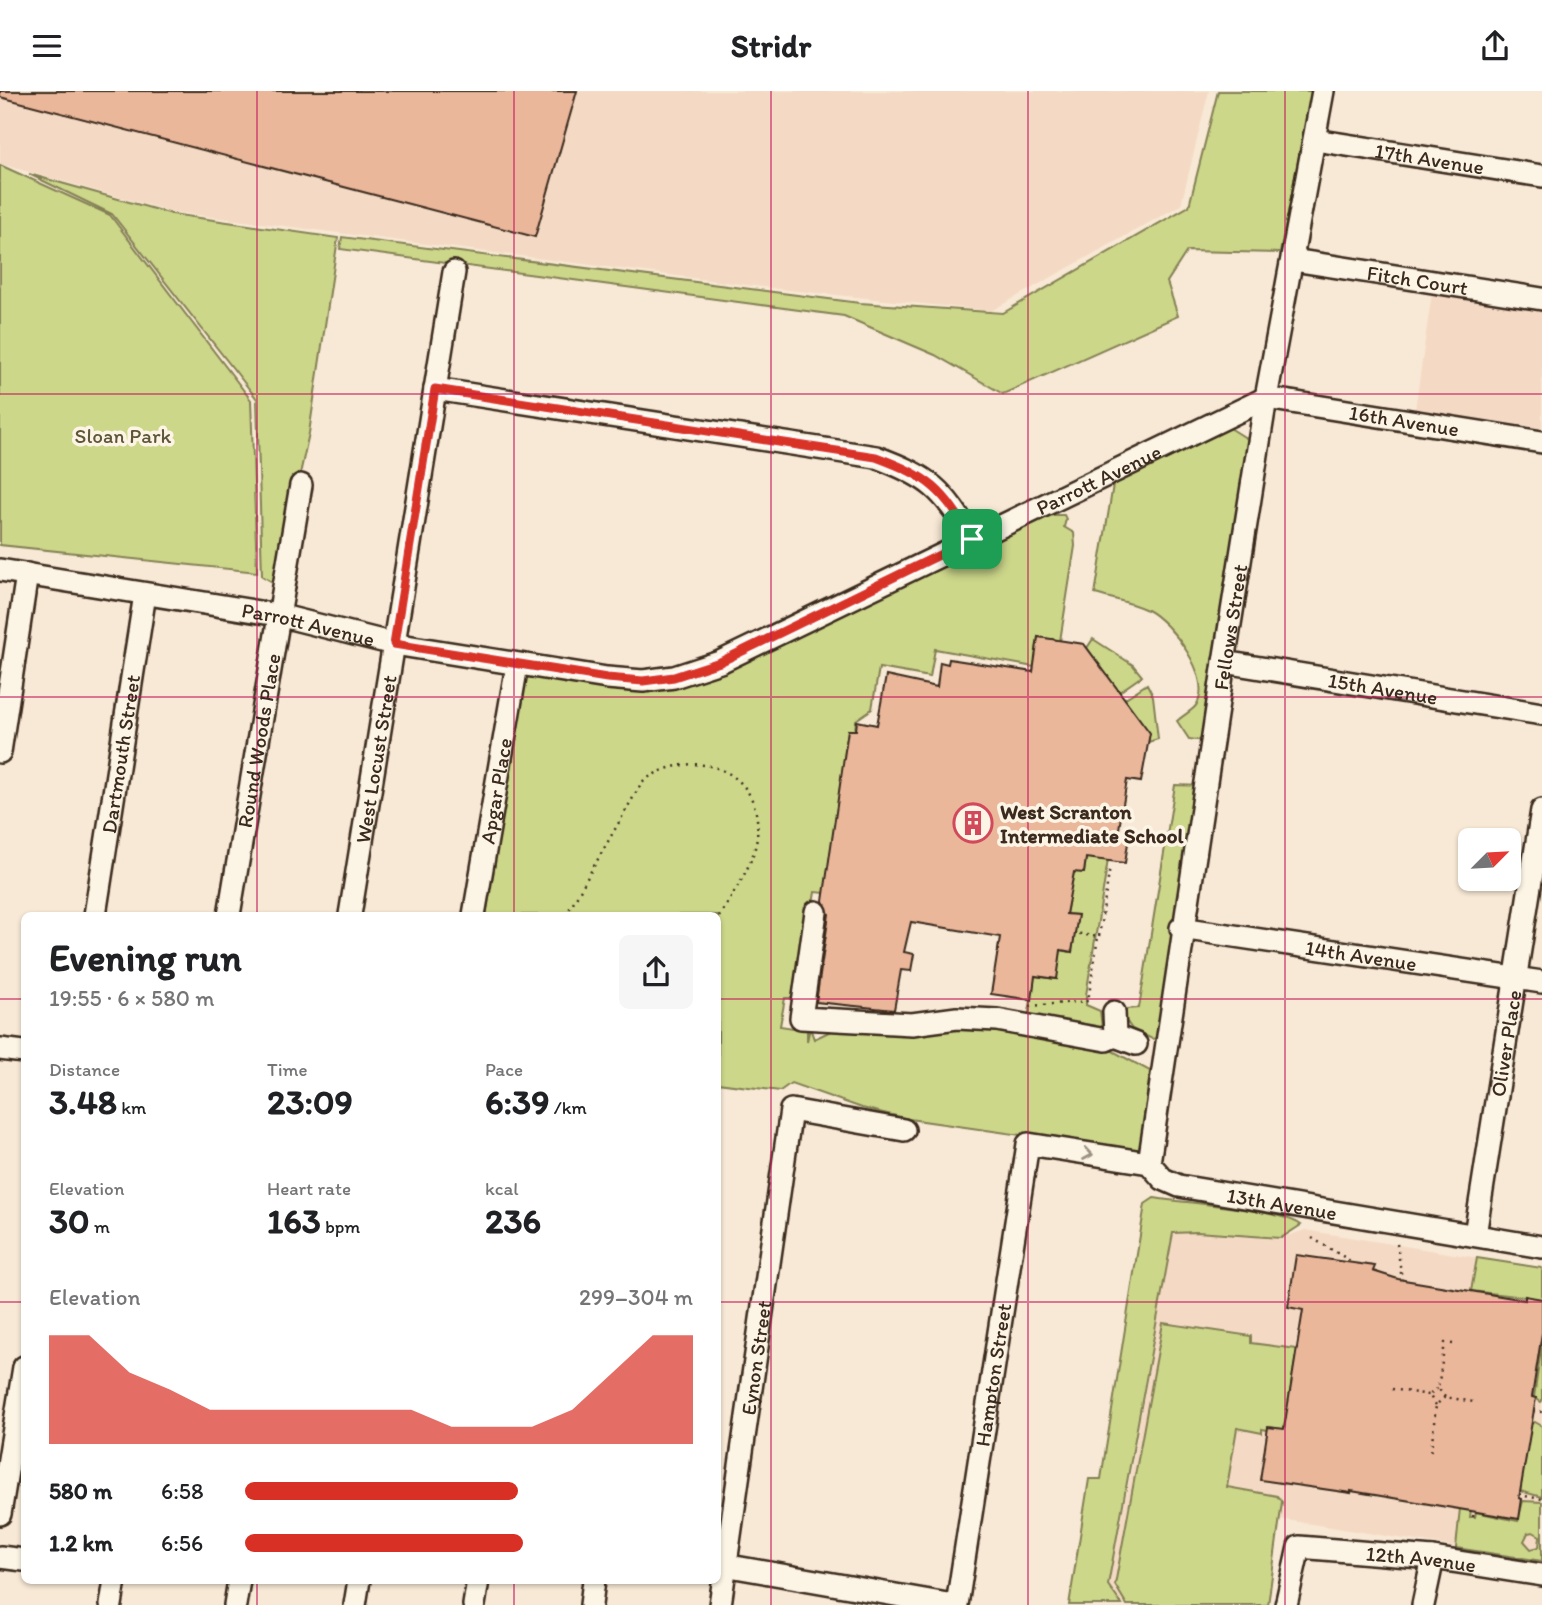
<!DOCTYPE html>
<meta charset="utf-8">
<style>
:root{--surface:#fff;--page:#f6f6f6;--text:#202124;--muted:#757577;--accent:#d93025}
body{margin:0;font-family:Itim,sans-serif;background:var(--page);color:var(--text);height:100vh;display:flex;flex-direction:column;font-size:26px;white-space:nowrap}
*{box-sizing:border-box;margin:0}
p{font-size:23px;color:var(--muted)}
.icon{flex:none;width:38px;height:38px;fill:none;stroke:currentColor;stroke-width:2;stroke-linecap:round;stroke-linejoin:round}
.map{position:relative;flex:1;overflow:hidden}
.side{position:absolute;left:21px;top:821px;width:700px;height:672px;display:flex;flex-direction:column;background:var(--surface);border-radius:10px;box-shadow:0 2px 5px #0004}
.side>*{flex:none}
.needle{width:46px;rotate:66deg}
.fabs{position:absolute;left:1458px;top:737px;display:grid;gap:14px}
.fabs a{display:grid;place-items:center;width:63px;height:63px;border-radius:10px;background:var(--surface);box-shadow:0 2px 5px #0004;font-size:35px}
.pin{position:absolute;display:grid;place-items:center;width:60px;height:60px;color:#fff;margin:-30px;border-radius:14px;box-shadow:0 4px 10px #0006}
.round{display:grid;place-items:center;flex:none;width:74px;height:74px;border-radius:10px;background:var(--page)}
.head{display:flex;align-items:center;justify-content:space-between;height:119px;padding:0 28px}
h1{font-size:38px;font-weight:700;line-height:52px}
.metrics{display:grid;grid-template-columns:repeat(3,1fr);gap:10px;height:119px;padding:7px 28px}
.metrics div{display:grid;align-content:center}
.metrics b{font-size:35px;font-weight:700}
.metrics small{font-size:19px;font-weight:400}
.metrics p{font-size:19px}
.chart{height:196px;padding:14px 28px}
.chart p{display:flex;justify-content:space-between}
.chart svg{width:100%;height:126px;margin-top:7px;fill:var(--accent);opacity:.7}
ul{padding:0 28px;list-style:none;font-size:23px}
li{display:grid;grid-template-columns:112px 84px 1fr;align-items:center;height:52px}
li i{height:18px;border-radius:9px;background:var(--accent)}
header{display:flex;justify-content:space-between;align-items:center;height:91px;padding:0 28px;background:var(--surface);font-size:32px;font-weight:700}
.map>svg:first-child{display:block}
.built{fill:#f4dac4}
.green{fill:#ccd78a;stroke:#848054;stroke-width:2;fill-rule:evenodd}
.building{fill:#eab79b;stroke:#3b2a1e;stroke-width:2}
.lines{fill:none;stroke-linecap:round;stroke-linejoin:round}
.minor-casing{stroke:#3b2a1e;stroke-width:26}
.path{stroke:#3b2a1e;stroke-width:2.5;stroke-dasharray:2 5;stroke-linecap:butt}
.minor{stroke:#fcf5e5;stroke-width:21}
.oneway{stroke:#9c9082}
.route-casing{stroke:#fff;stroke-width:14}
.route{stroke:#d93025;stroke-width:9}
.grid{fill:none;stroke:#c2185b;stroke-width:2;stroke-opacity:0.55}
.labels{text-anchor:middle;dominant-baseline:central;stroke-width:7;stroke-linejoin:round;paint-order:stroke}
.street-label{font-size:21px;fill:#3b2a1e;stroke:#fcf5e5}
.park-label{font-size:21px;fill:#5f5539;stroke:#fcf5e5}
.poi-label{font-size:21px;font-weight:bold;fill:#3b2a1e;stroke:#fcf5e5;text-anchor:start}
</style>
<header><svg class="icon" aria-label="menu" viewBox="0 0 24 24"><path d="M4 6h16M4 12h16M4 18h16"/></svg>Stridr<svg class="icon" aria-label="share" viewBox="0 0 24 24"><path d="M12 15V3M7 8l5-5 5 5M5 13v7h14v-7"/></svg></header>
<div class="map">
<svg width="1542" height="1514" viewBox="0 0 1542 1514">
<rect width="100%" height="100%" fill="#f8e9d6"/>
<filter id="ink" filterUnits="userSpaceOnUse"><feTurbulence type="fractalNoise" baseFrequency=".0143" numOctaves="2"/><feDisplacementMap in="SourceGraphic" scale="14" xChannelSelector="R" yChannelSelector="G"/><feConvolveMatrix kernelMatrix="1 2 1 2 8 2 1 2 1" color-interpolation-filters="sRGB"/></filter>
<g filter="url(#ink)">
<path class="built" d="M0 0H1209L1181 114 991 220 778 198 173 121 0 73Z
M1432 201 1542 219V339L1415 318Z
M1305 1139 1542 1177V1470L1280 1428 1268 1514H1122L1108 1495 1130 1387 1173 1142 1197 1141 1281 1147Z"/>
<path class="green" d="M1218 0H1312L1280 162 1187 160 1167 191 1178 225 1003 303 935 264 844 225 340 158 342 146 860 212 1003 222 1189 115Z
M0 74 110 124 251 309 257 481 0 454Z
M29 83 172 123 338 147 309 342 276 493 262 485 257 308 112 123Z
M1230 337 1249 349 1204 650 1189 648 1177 630C1183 624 1194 619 1197 613 1213 585 1170 531 1147 519 1131 511 1112 508 1095 503L1113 394Z
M1052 424H1064L1066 428 1064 436 1074 442 1075 455 1060 550 1038 546 1034 576 935 558 930 586 879 577 872 618 856 629 855 640 848 639 825 802 815 801 798 907H785L780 935 807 939V950L810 937 814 948 835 938 967 933 1109 958 1150 980 1140 1061 909 1028 862 1017 791 992 780 1000 718 992V824H486L522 596 526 586 638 597 875 506Z
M1093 548 1133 574 1142 585 1119 601 1087 557Z
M1147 593 1153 605 1158 648 1148 651 1124 608Z
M1175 694 1202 695 1165 945 1152 948 1132 938 1122 924 1127 918 1139 917Z
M1086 767 1108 769 1086 904V914L1100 920 1103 944 1028 927 1035 885 1056 888 1061 859 1072 861 1077 824 1066 823 1074 781 1084 782Z
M1154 1107C1185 1112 1280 1118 1301 1134L1281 1147 1197 1141 1173 1142 1108 1494 1122 1514H1069L1089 1388H1101L1145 1113Z
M1477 1167 1542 1177V1208L1471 1200Z
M1163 1232 1251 1245V1252L1297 1258 1284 1338 1269 1336 1268 1339 1262 1338V1342L1237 1337 1227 1396 1277 1405 1282 1411 1268 1514H1127L1115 1494Z
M1542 1251V1310L1541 1311 1534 1306Z
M1535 1331 1542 1335V1406L1520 1400 1531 1333Z
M1523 1410 1542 1411V1470L1456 1457 1460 1417 1471 1418 1470 1426H1475L1476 1421 1518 1430ZM1533 1441 1540 1445 1539 1456 1531 1458 1524 1450 1528 1442Z"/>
<path class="building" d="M0 0H577L535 146 0 6Z
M1038 546 1084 553 1150 642 1141 691 1127 689 1118 744 1129 745 1125 772 1086 767 1084 782 1074 781 1066 823 1078 824 1072 861 1061 859 1057 888 1035 885 1032 909 991 903 1000 846 911 831 904 861 914 863 911 880 901 879 894 919 816 911 829 823 823 810 848 639H856L857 630 877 634 886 585 937 596 940 571 948 573 949 568 1033 581Z
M1296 1164 1375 1175 1373 1180 1398 1188 1525 1209V1205L1542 1208V1242L1532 1306 1536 1307 1519 1407 1522 1408 1519 1428 1351 1400V1402L1260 1389 1268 1336 1284 1338 1303 1219 1288 1216Z"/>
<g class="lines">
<g class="minor-casing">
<g id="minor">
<path id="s1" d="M1315 49 1542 85"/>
<path id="s2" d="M1293 169 1542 208"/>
<path d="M435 298 876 366C930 386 943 398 972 448"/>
<path id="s3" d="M0 479 278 524 394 553 607 587 643 590 674 586 720 571 1266 307 1542 351"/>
<path id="s4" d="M1224 571 1542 623"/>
<path d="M0 661 27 483"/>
<path d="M816 821 801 927 912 933 957 927 997 929 1106 949 1115 945"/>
<path id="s5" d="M95 824 145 503"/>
<path id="s6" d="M229 824 301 394"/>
<path id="s7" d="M350 824 454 181"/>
<path id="s8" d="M474 824 517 574"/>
<path id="s9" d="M1181 837 1542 891"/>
<path d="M1114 921 1115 945 1136 953"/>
<path d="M0 958 24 961"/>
<path id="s10" d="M1149 1072 1224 571 1266 307 1323 0"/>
<path id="s11" d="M1475 1144 1542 719"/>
<path d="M0 1423 24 1276"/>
<path d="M0 1466 24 1469"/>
<path d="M718 1473 953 1514"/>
<path d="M111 1514 115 1489"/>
<path d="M235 1514 239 1489"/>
<path d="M355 1514 359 1489"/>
<path d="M474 1514 478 1489"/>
<path d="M591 1514 594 1489"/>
<path id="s12" d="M720 1514 791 1019 904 1039"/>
<path id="s13" d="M957 1514 1028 1053 1149 1072 1163 1088 1179 1095 1542 1156"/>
<path id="s14" d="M1286 1514 1299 1456 1433 1467 1542 1484"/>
<path d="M1423 1514 1433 1467"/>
</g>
</g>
<path class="path" d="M566 824 642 691C691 654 764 676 757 746 754 775 731 804 718 828
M1099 845 1110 776
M1030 915 1088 910 1098 846 1075 842
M1312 1147 1354 1172
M1397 1153 1402 1189
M1392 1298 1429 1304
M1445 1306 1438 1297 1445 1252 1453 1253
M1436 1314 1429 1304 1438 1297
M1533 1320 1542 1321
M1431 1360 1436 1314 1445 1306 1474 1311
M1519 1404 1542 1408
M1473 1426 1474 1419"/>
<use href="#minor" class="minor"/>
</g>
<defs><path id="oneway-chevron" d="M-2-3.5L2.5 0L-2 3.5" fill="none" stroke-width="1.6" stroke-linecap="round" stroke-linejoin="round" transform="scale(1.75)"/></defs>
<use class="oneway" href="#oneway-chevron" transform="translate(1088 1063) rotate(10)"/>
</g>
<g class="lines" filter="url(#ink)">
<g class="route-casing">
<path id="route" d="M435 298 876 366C930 386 943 398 972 448L720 571 674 586 643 590 607 587 394 553Z"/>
</g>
<use href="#route" class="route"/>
</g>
<path class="grid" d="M257 0V824M514 0V824M771 0V1514M1028 0V1514M1285 0V1514M0 303H1542M0 606H1542M0 908H24M718 908H1542M0 1211H24M718 1211H1542M257 1489V1514M514 1489V1514"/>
<defs>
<g id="building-ring" transform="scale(2.0125)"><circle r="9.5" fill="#fcf5e5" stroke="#d1495b" stroke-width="1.5"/><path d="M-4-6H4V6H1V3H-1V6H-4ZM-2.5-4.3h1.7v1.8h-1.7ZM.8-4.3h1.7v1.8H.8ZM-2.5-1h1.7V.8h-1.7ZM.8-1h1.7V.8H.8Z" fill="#d1495b"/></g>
</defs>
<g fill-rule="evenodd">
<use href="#building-ring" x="973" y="732"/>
</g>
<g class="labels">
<g class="street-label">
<text stroke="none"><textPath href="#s1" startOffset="116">17th Avenue</textPath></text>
<text stroke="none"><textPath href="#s2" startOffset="126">Fitch Court</textPath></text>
<text stroke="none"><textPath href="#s3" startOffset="1479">16th Avenue</textPath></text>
<text stroke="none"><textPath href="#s3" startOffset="1153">Parrott Avenue</textPath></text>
<text stroke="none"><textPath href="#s3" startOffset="313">Parrott Avenue</textPath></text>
<text stroke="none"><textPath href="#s10" startOffset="542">Fellows Street</textPath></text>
<text stroke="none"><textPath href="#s4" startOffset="161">15th Avenue</textPath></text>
<text stroke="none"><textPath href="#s6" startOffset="177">Round Woods Place</textPath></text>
<text stroke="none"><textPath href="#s5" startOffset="163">Dartmouth Street</textPath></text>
<text stroke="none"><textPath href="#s7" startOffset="158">West Locust Street</textPath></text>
<text stroke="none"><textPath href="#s8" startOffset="126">Apgar Place</textPath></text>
<text stroke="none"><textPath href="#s9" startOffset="182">14th Avenue</textPath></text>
<text stroke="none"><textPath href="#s11" startOffset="194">Oliver Place</textPath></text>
<text stroke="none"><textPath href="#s13" startOffset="732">13th Avenue</textPath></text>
<text stroke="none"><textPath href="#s12" startOffset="250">Eynon Street</textPath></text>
<text stroke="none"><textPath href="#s13" startOffset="233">Hampton Street</textPath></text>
<text stroke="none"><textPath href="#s14" startOffset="182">12th Avenue</textPath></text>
</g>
<g class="park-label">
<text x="123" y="344">Sloan Park</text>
</g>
<g class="poi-label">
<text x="1000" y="720">West Scranton<tspan x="1000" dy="24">Intermediate School</tspan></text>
</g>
</g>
</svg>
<div class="fabs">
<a><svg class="needle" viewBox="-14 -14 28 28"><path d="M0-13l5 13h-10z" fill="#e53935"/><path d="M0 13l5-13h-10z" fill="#757577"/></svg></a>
</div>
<div class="pin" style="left:972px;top:448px;background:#1e9e55"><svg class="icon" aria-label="arrive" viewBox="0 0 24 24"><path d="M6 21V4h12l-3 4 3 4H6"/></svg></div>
<section class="side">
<div class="head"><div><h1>Evening run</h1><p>19:55 · 6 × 580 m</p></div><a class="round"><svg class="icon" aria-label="share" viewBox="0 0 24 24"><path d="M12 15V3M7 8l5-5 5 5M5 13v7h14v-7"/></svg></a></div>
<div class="metrics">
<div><p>Distance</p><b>3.48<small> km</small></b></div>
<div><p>Time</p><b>23:09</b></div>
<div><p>Pace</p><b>6:39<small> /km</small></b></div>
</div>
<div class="metrics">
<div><p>Elevation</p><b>30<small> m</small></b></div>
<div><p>Heart rate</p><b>163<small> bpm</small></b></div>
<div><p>kcal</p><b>236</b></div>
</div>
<div class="chart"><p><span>Elevation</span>299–304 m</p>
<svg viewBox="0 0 160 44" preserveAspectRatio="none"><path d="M0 44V6L10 6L20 19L30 25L40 32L50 32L60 32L70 32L80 32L90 32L100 38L110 38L120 38L130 32L140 19L150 6L160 6V44z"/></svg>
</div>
<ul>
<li><b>580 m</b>6:58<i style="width:61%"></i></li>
<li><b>1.2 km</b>6:56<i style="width:62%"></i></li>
</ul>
</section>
</div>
